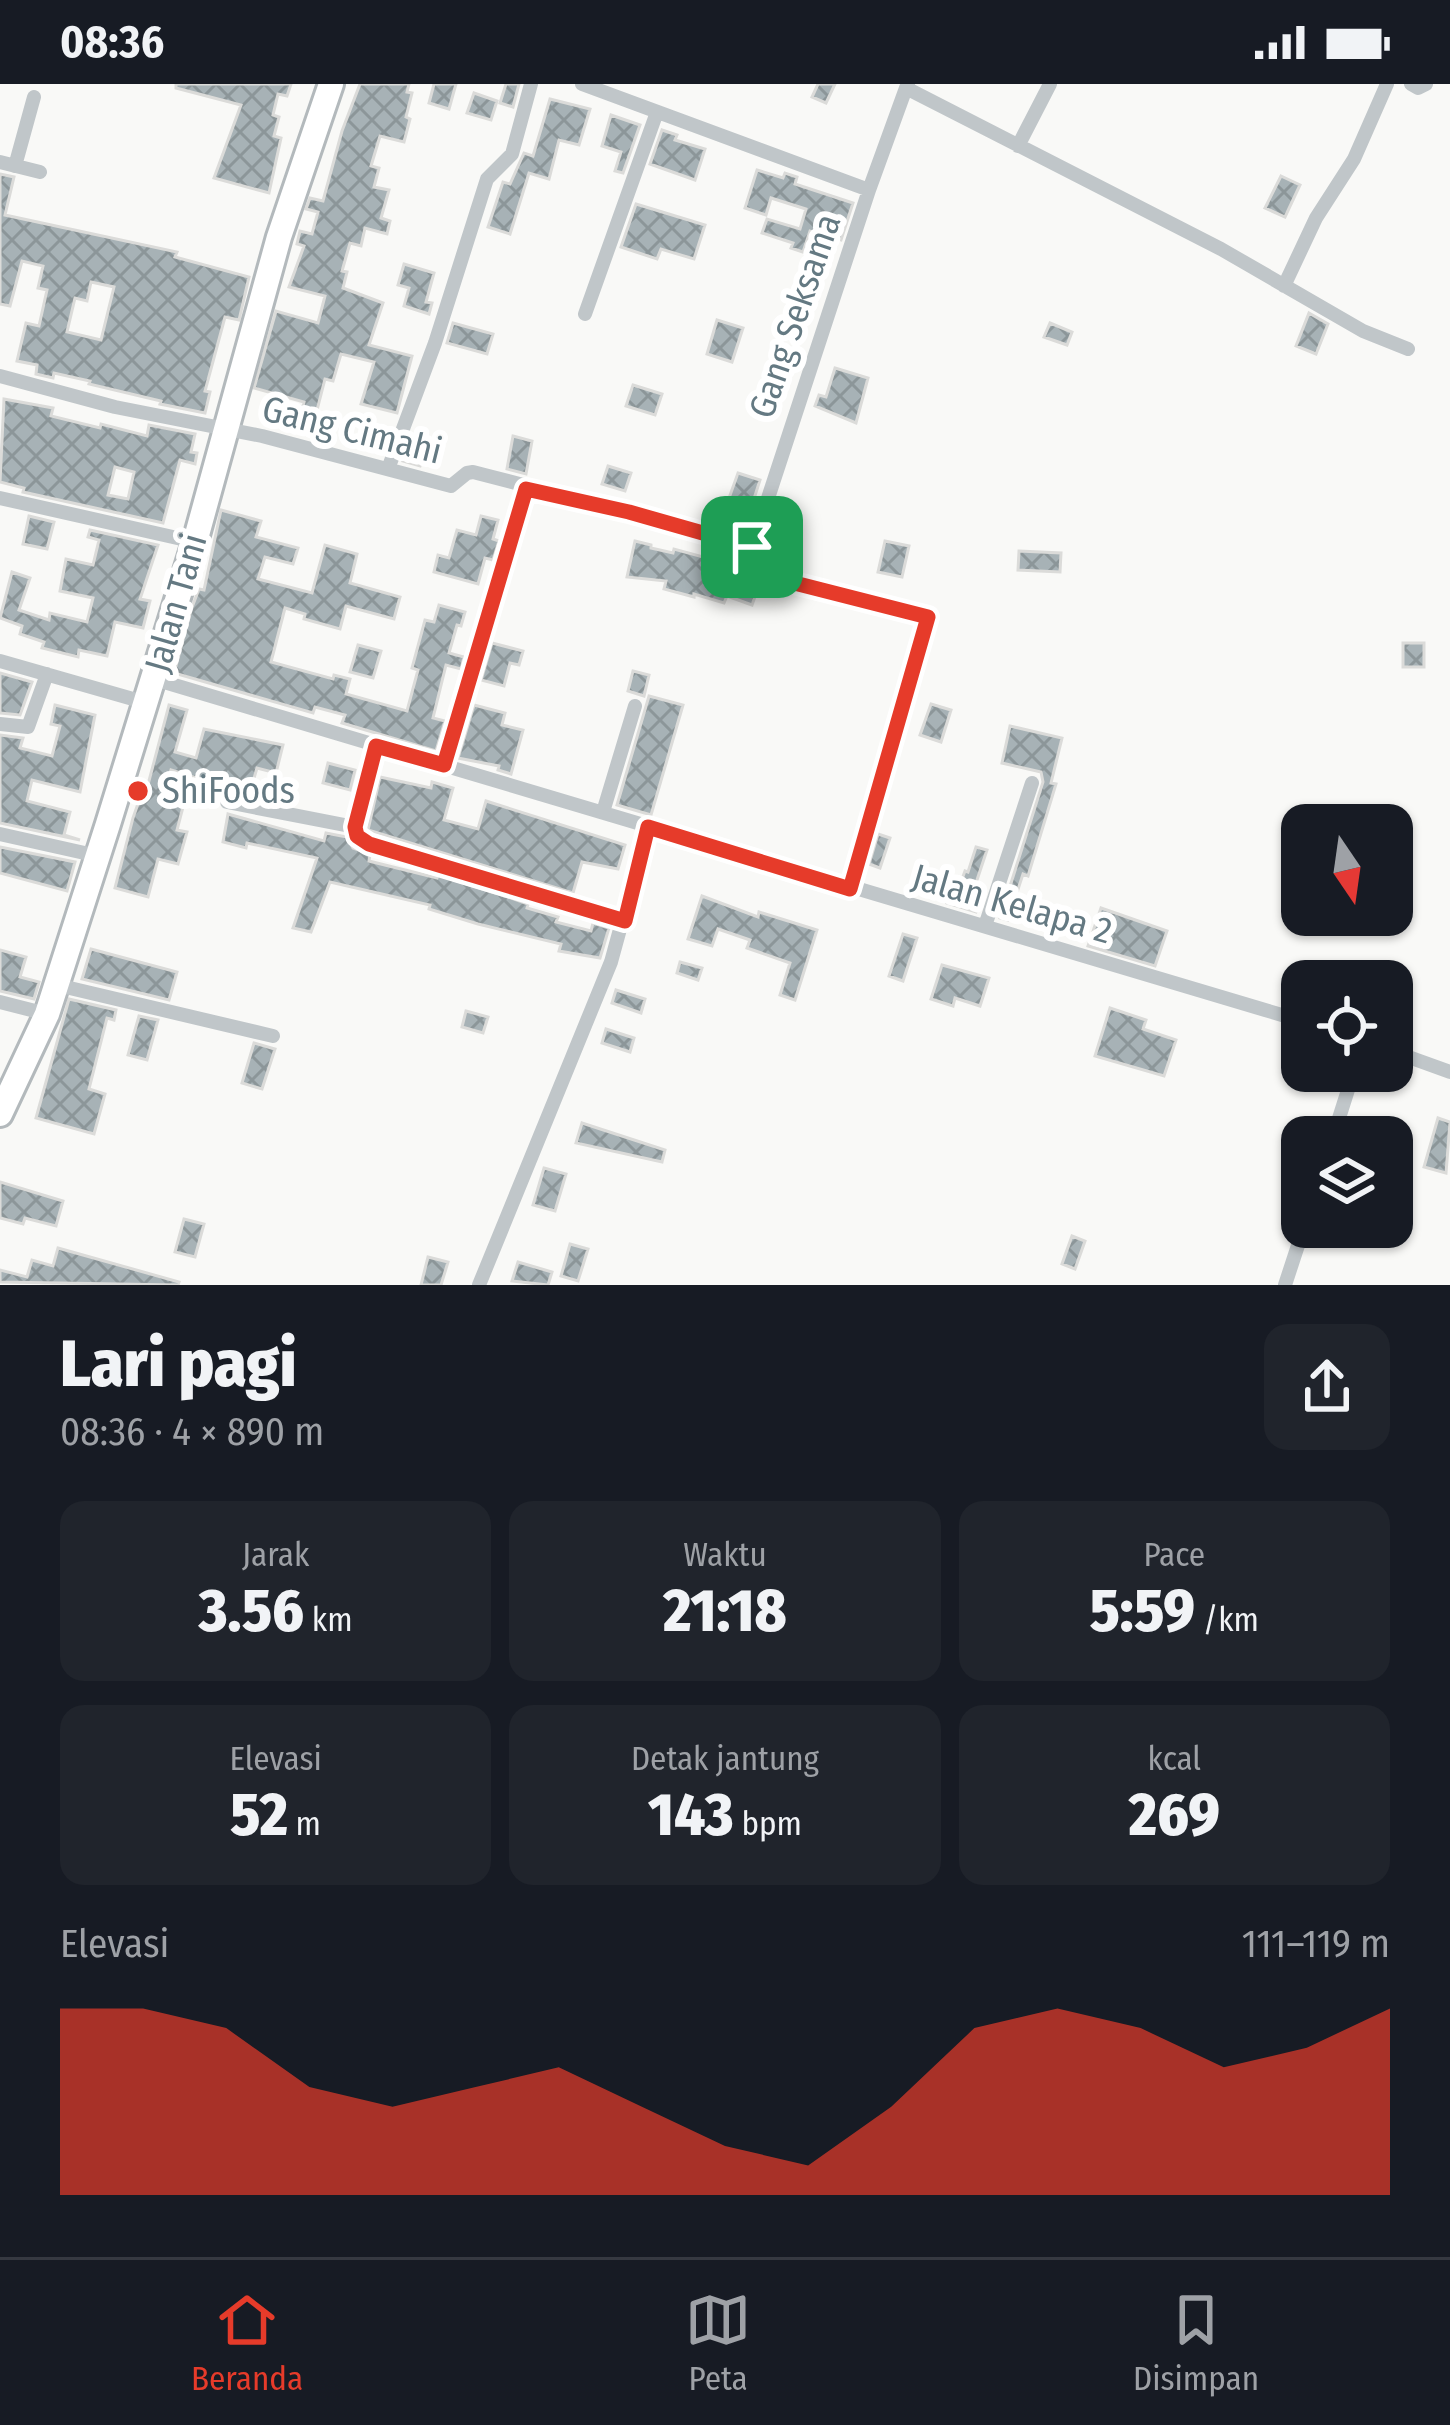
<!DOCTYPE html>
<html lang="id">
<meta charset="utf-8">
<style>
:root{--surface:#171b24;--page:#20242c;--text:#f1f3f6;--muted:#9ea1a6;--line:#363941;--accent:#e63b2a}
body{margin:0;font-family:"Fira Sans Condensed",sans-serif;background:var(--page);color:var(--text);height:100vh;display:flex;flex-direction:column;font-size:45px;white-space:nowrap}
*{box-sizing:border-box;margin:0}
p{font-size:39px;color:var(--muted)}
.icon{flex:none;width:66px;height:66px;fill:none;stroke:currentColor;stroke-width:2;stroke-linecap:round;stroke-linejoin:round}
.map{position:relative;height:1201px;overflow:hidden}
.side{display:flex;flex-direction:column;background:var(--surface);flex:1}
.side>*{flex:none}
.needle{width:78px;rotate:167deg}
.controls{position:absolute;left:1281px;top:720px;display:grid;gap:24px}
.controls a{display:grid;place-items:center;width:132px;height:132px;border-radius:24px;background:var(--surface);box-shadow:0 3px 9px #0004;font-size:60px}
.pin{position:absolute;display:grid;place-items:center;width:102px;height:102px;color:#fff;margin:-51px;border-radius:24px;box-shadow:0 6px 18px #0006}
.round{display:grid;place-items:center;flex:none;width:126px;height:126px;border-radius:24px;background:var(--page)}
.summary{display:flex;align-items:center;justify-content:space-between;height:204px;padding:0 60px}
h1{font-size:66px;font-weight:800;line-height:90px}
.metrics{display:grid;grid-template-columns:repeat(3,1fr);gap:18px;height:204px;padding:12px 60px}
.metrics div{display:grid;align-content:center;border-radius:24px;background:var(--page);text-align:center}
.metrics b{font-size:60px;font-weight:800}
.metrics small{font-size:33px;font-weight:400}
.metrics p{font-size:33px}
.chart{height:336px;padding:24px 60px}
.chart p{display:flex;justify-content:space-between}
.chart svg{width:100%;height:216px;margin-top:12px;fill:var(--accent);opacity:.7}
.status{display:flex;justify-content:space-between;align-items:center;height:84px;padding:0 60px;background:var(--surface);direction:ltr}
.status svg{height:33px;fill:currentColor}
.menu{display:flex;justify-content:space-around;align-items:center;height:168px;border-top:3px solid var(--line);background:var(--surface);font-size:33px;color:var(--muted)}
.menu a{display:grid;justify-items:center;gap:6px}
.menu .current{color:var(--accent)}
.map>svg:first-child{display:block}
.building{fill:url(#building-cross-hatch);stroke:#dbdbd9;stroke-width:3;fill-rule:evenodd}
.lines{fill:none;stroke-linecap:round;stroke-linejoin:round}
.trunk-casing{stroke:#b3b9bc;stroke-width:30}
.minor{stroke:#c0c6c9;stroke-width:14}
.trunk{stroke:#fff;stroke-width:24}
.route-casing{stroke:#fff;stroke-width:24}
.route{stroke:#e63b2a;stroke-width:15}
.poi-dot{fill:#e63b2a;stroke:#fff;stroke-width:4.5}
.labels{text-anchor:middle;dominant-baseline:central;stroke-width:12;stroke-linejoin:round;paint-order:stroke}
.street-label{font-size:36px;fill:#647982;stroke:#fff}
.poi-label{font-size:36px;fill:#647982;stroke:#fff;text-anchor:start}
</style>
<div class="status"><b>08:36</b><svg viewBox="0 0 49 12"><path d="M0 12V9h3v3zM5 12V6h3v6zM10 12V3h3v9zM15 12V0h3v12zM26 1h20v11H26zM47 4h2v5h-2z"/></svg></div>
<div class="map">
<svg width="1450" height="1201" viewBox="0 0 1450 1201">
<defs>
<pattern id="building-cross-hatch" width="8" height="8" patternUnits="userSpaceOnUse" patternTransform="scale(3)"><rect width="8" height="8" fill="#a7b2b6"/><path d="M0 0l8 8M0 8l8-8" fill="none" stroke="#8c9699"/></pattern>
</defs>
<rect width="100%" height="100%" fill="#f9f9f7"/>
<path class="building" d="M176 0H291L287 12 278 10 273 31 279 33 274 52 281 54 269 109 214 94 241 21 176 4Z
M360 0H409L407 8 412 9 406 33 410 35 404 58 380 52 371 82 379 84 374 103 389 106 381 134 390 137 387 150 365 144 361 162 350 159 342 187 347 188 343 204 383 219 369 261 412 272 397 329 361 320 374 278 341 270 333 297 325 295 316 330 325 332 321 348 298 342 304 318 254 304 276 227 318 239 325 212 289 203 304 162 297 160 300 147 312 150 318 128 306 125 310 114 323 117 342 47Z
M434 0H456L449 25 429 19Z
M506 0H519L513 23 500 19Z
M818 0H835L826 19 812 13Z
M474 9 497 17 491 36 467 29Z
M550 15 590 25 579 61 559 56 549 95 529 89 510 150 488 143 503 98 510 100 524 69 533 72Z
M611 31 640 41 623 89 615 87 621 68 602 62Z
M662 46 677 51 675 56 705 65 695 96 650 80Z
M757 86 783 94 785 89 797 93 795 100 853 119 841 156 810 147 803 168 791 164 793 159 762 149 767 135 800 145 806 125 771 114 766 131 745 124Z
M0 90 14 93 5 131 177 168 175 173 249 193 239 236 225 233 205 307 210 308 205 329 160 320 161 317 89 300 90 297 54 289 53 294 36 290 37 281 17 277 26 239 39 242 47 206 38 204 43 182 22 177 10 222 0 220ZM91 198 114 203 101 256 67 248 75 214 87 217Z
M1281 92 1300 101 1285 133 1265 124Z
M636 120 705 141 694 175 661 165 657 175 621 163Z
M404 180 434 189 426 218 432 219 429 230 404 222 409 204 398 201Z
M1309 229 1328 240 1316 270 1296 262Z
M717 236 743 244 732 278 707 270Z
M453 239 493 250 487 270 447 259Z
M1050 239 1072 248 1067 261 1044 253Z
M835 284 868 294 856 339 815 322 819 311 826 313Z
M633 301 662 310 655 331 626 322Z
M4 315 53 324 51 332 100 344 101 340 147 352 149 341 195 350 191 368 197 369 195 380 180 376 163 439 23 408 24 404 0 398ZM115 383 134 388 128 415 108 411Z
M513 352 532 357 526 390 507 385Z
M411 356 426 360 420 382 403 377Z
M608 382 631 389 625 407 602 400Z
M738 389 760 396 743 449 719 442Z
M221 426 261 437 256 453 298 464 293 480 265 473 258 495 312 509 325 461 357 470 350 499 400 513 394 535 346 522 340 545 304 535 305 530 285 524 271 578 333 595 334 591 350 595 346 610 407 627 418 586 412 584 425 536 434 538 439 521 465 528 461 542 457 541 449 569 464 573 461 585 446 581 433 634 445 637 436 667 342 639 345 631 315 623 313 629 174 589 191 526 199 505 204 506Z
M29 432 54 438 47 465 23 460Z
M481 432 498 436 493 455 499 457 493 476 485 474 478 500 434 488 438 471 449 474 457 446 476 451Z
M90 446 158 461 140 515 150 517 143 544 115 538 107 572 79 566 78 573 42 564 44 558 20 550 22 542 0 534 12 488 30 494 19 526 49 536 50 529 87 538 93 514 60 507 66 475 93 481 99 456 88 453Z
M635 457 651 461V464L673 469 674 465 714 476 718 465 732 469 723 497 757 507 752 521 727 512 724 519 694 510V513L664 505 666 497 627 493Z
M885 457 909 462 902 493 878 488Z
M1019 467 1061 469 1060 488 1018 486Z
M492 559 523 567 519 581 510 579 504 602 481 596Z
M1403 559H1424V583H1403Z
M358 561 381 567 373 594 350 588Z
M633 587 649 591 644 612 628 607Z
M0 589 32 598 20 631 0 629Z
M649 612 683 621 651 731 617 721Z
M931 620 951 626 941 658 920 651Z
M55 621 95 631 80 708 32 696 27 717 70 728 64 751 80 756 0 739V651L23 654 20 664 52 672 60 642 51 640Z
M169 621 187 626 175 668 196 674 204 645 283 661 276 689 257 684 249 711 171 686 162 717 183 723 177 746 187 748 178 780 158 775 148 813 115 804 133 734 141 711 145 712Z
M474 621 505 629 502 641 523 646 511 690 498 686 499 682 458 674Z
M1010 642 1062 654 1051 699 1056 700 1028 792 1023 790 1008 836 1000 834 1043 698 1041 688 1002 679Z
M328 679 355 686 350 706 323 699Z
M380 693 431 704 432 698 453 704 444 736 478 745 486 717 625 761 618 785 582 778 573 809 368 746Z
M228 730 324 757 326 749 347 753 353 764 370 770 369 777 437 794 438 791 508 813 528 820 527 824 558 833 556 838 591 847 593 839 609 844 600 874 559 867 561 860 478 840 429 825 430 821 330 798 311 848 293 844 317 774 247 759 246 764 223 758Z
M878 750 890 754 880 784 869 780Z
M0 763 75 778 67 807 0 789Z
M976 763 987 766 975 802 985 806 976 828 947 819 954 796 961 798 965 787 968 788Z
M702 812 758 833 759 828 817 846 795 916 780 911 790 879 747 864 750 856 718 845 712 862 688 855Z
M1101 824 1167 847 1155 882 1088 862Z
M903 850 917 854 903 897 889 892Z
M91 865 177 888 169 916 82 895Z
M0 866 26 873 20 893 39 898 34 915 0 907Z
M680 878 702 884 698 896 677 889Z
M942 881 989 894 980 922 955 914 953 922 931 915Z
M616 906 645 915 641 929 612 919Z
M69 915 116 926 114 936 107 934 89 1005 105 1010 94 1050 36 1034Z
M1110 924 1146 936 1143 945 1176 956 1164 992 1095 972Z
M466 927 488 933 483 949 462 943Z
M139 932 158 936 147 976 128 971Z
M606 945 634 954 630 968 602 959Z
M254 959 275 965 262 1005 242 999Z
M1438 1034 1450 1038 1446 1089 1424 1083Z
M582 1039 665 1066 662 1078 576 1059Z
M544 1084 566 1090 555 1127 533 1121Z
M0 1098 63 1117 56 1142 25 1134 23 1140 0 1134Z
M184 1135 204 1140 195 1173 175 1168Z
M1072 1152 1085 1157 1075 1185 1062 1180Z
M570 1160 588 1165 578 1197 561 1192Z
M58 1164 179 1198 178 1201 0 1198V1186L27 1193 32 1176 53 1182Z
M428 1173 448 1178 441 1201H421Z
M518 1178 552 1188 548 1201 512 1197Z"/>
<g class="lines">
<g class="trunk-casing">
<path id="trunk" d="M0 1030 47 930 108 740 195 458 279 153 331 0"/>
</g>
<path class="minor" d="M582 0 869 106 752 463
M908 0 906 4 1221 165 1363 247 1408 265
M1411 0 1418 4 1426 0
M1018 62 1050 0
M0 78 40 88
M15 82 34 13
M869 106 906 4
M1284 202 1316 134 1354 75 1387 0
M585 230 657 28
M0 292 115 323 262 352 451 402 467 389 473 388C566 412 659 437 752 463L751 484 755 489 928 533 850 805
M388 385 435 259 487 95 512 70 531 0
M0 414 195 458
M0 577 147 619
M154 595 1302 937
M0 640 28 643 47 590
M376 662 355 743 360 755 625 837
M444 681 526 405
M227 718 355 743
M603 728 635 622
M0 750 98 772
M985 842 1032 699
M57 901 273 952
M0 918 47 930
M1392 967 1450 988
M1333 1053 1354 987
M479 1201 611 878 648 743
M1285 1201 1304 1143"/>
<use href="#trunk" class="trunk"/>
</g>
<g class="lines">
<g class="route-casing">
<path id="route" d="M526 405 629 428 752 463 751 484 755 489 928 533 850 805 648 743 625 837 369 760 357 752 355 743 376 662 444 681Z"/>
</g>
<use href="#route" class="route"/>
</g>
<circle class="poi-dot" cx="138" cy="707" r="12"/>
<g class="labels">
<g class="street-label">
<text transform="translate(795 232) rotate(-71)">Gang Seksama</text>
<text transform="translate(352 346) rotate(14)">Gang Cimahi</text>
<text transform="translate(176 519) rotate(-74)">Jalan Tani</text>
<text transform="translate(1012 820) rotate(16)">Jalan Kelapa 2</text>
</g>
<g class="poi-label">
<text x="162" y="707">ShiFoods</text>
</g>
</g>
</svg>
<div class="controls">
<a><svg class="needle" viewBox="-14 -14 28 28"><path d="M0-13l5 13h-10z" fill="#e53935"/><path d="M0 13l5-13h-10z" fill="#9ea1a6"/></svg></a>
<a><svg class="icon" aria-label="locate" viewBox="0 0 24 24"><circle cx="12" cy="12" r="6"/><path d="M12 2v4M12 18v4M2 12h4M18 12h4"/></svg></a>
<a><svg class="icon" aria-label="layers" viewBox="0 0 24 24"><path d="M12 4l9 5-9 5-9-5zM3 14l9 5 9-5"/></svg></a>
</div>
<div class="pin" style="left:752px;top:463px;background:#1e9e55"><svg class="icon" aria-label="arrive" viewBox="0 0 24 24"><path d="M6 21V4h12l-3 4 3 4H6"/></svg></div>
</div>
<section class="side">
<div class="summary"><div><h1>Lari pagi</h1><p>08:36 · 4 × 890 m</p></div><a class="round"><svg class="icon" aria-label="share" viewBox="0 0 24 24"><path d="M12 15V3M7 8l5-5 5 5M5 13v7h14v-7"/></svg></a></div>
<div class="metrics">
<div><p>Jarak</p><b>3.56<small> km</small></b></div>
<div><p>Waktu</p><b>21:18</b></div>
<div><p>Pace</p><b>5:59<small> /km</small></b></div>
</div>
<div class="metrics">
<div><p>Elevasi</p><b>52<small> m</small></b></div>
<div><p>Detak jantung</p><b>143<small> bpm</small></b></div>
<div><p>kcal</p><b>269</b></div>
</div>
<div class="chart"><p><span>Elevasi</span>111–119 m</p>
<svg viewBox="0 0 160 44" preserveAspectRatio="none"><path d="M0 44V6L10 6L20 10L30 22L40 26L50 22L60 18L70 26L80 34L90 38L100 26L110 10L120 6L130 10L140 18L150 14L160 6V44z"/></svg>
</div>
</section>
<nav class="menu">
<a class="current"><svg class="icon" aria-label="home" viewBox="0 0 24 24"><path d="M3 11l9-7 9 7M6 9v11h12V9"/></svg>Beranda</a>
<a><svg class="icon" aria-label="map" viewBox="0 0 24 24"><path d="M3 6l6-2 6 2 6-2v14l-6 2-6-2-6 2zM9 4v14M15 6v14"/></svg>Peta</a>
<a><svg class="icon" aria-label="saved" viewBox="0 0 24 24"><path d="M7 4h10v16l-5-4-5 4z"/></svg>Disimpan</a>
</nav>
